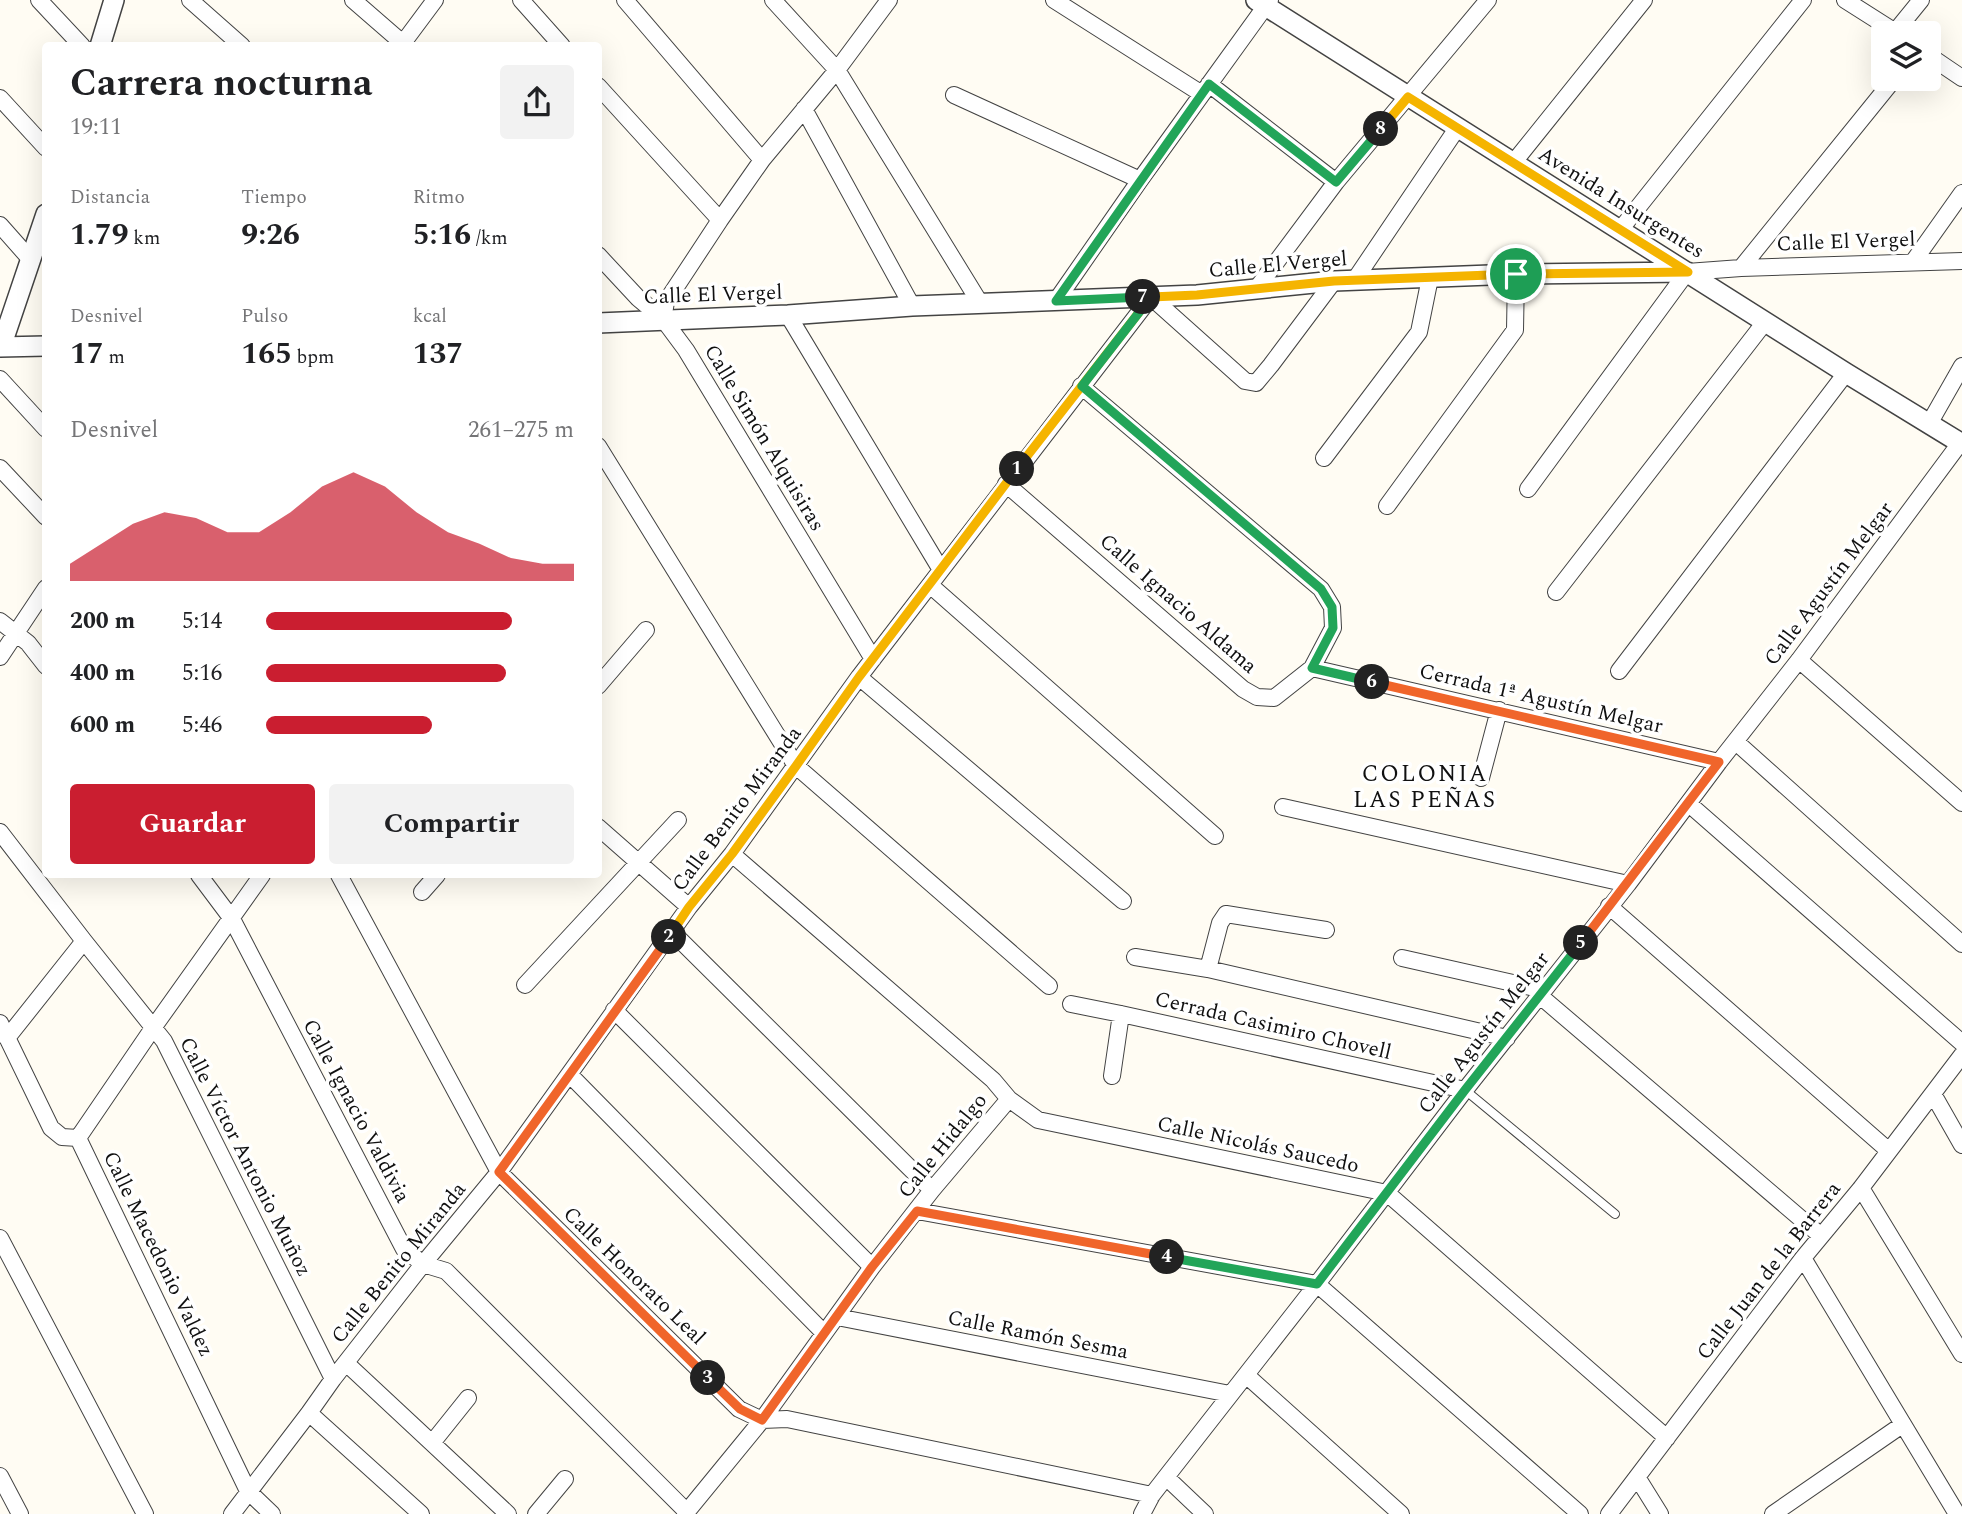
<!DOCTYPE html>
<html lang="es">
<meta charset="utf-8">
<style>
:root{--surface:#fff;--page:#f2f2f2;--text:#202124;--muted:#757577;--accent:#ca1e30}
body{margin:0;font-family:Spectral,serif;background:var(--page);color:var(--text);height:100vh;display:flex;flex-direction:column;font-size:26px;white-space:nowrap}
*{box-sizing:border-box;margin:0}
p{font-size:23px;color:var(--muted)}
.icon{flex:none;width:38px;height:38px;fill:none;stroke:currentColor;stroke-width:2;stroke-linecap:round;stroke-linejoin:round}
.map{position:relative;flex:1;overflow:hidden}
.drawer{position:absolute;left:42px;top:42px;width:560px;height:836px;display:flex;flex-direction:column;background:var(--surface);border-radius:7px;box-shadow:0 7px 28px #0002}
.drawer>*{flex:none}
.tools{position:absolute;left:1871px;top:21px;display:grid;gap:14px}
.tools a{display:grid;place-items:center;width:70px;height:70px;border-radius:7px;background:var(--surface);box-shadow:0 7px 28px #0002;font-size:35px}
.pin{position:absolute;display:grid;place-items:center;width:60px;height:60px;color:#fff;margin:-30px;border:4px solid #fff;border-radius:50%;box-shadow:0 2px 7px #0007}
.km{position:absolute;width:35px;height:35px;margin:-18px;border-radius:50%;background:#222;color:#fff;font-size:19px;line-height:35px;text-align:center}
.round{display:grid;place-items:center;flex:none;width:74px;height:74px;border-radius:7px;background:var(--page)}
.summary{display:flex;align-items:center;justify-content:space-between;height:119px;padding:0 28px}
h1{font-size:38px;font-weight:700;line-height:52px}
.figures{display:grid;grid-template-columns:repeat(3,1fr);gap:10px;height:119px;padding:7px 28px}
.figures div{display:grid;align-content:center}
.figures b{font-size:30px;font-weight:700}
.figures small{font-size:19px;font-weight:400}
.figures p{font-size:19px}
.chart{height:196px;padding:14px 28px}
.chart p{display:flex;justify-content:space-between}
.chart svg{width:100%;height:126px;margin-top:7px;fill:var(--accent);opacity:.7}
.cta{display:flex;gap:14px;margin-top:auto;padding:14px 28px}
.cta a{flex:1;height:80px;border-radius:7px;background:var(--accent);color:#fff;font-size:28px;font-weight:700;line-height:80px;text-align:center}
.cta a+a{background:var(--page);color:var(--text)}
ul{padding:0 28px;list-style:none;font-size:23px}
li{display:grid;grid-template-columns:112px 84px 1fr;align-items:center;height:52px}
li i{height:18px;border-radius:9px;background:var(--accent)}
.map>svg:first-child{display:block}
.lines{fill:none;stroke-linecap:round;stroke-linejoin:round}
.service-casing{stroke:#434343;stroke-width:10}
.minor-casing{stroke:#434343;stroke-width:18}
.tertiary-casing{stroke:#434343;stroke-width:22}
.service{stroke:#fff;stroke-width:8}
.minor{stroke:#fff;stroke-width:16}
.tertiary{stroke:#fff;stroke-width:19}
.split-1-casing{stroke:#fff;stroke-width:14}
.split-2-casing{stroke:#fff;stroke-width:14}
.split-3-casing{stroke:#fff;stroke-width:14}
.split-4-casing{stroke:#fff;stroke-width:14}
.split-5-casing{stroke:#fff;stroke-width:14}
.split-6-casing{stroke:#fff;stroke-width:14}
.split-7-casing{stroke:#fff;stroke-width:14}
.split-8-casing{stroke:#fff;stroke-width:14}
.split-9-casing{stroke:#fff;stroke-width:14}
.split-1{stroke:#f5b400;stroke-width:9}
.split-2{stroke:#f5b400;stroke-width:9}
.split-3{stroke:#f0652b;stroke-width:9}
.split-4{stroke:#f0652b;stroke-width:9}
.split-5{stroke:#22a559;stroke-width:9}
.split-6{stroke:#f0652b;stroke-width:9}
.split-7{stroke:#22a559;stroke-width:9}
.split-8{stroke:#22a559;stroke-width:9}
.split-9{stroke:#f5b400;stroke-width:9}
.labels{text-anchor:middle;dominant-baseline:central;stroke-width:7;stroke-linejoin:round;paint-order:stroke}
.street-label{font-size:21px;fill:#101010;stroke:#fff}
.neighbourhood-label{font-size:23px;letter-spacing:2px;fill:#101010;stroke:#fff}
</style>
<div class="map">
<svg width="1962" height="1514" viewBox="0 0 1962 1514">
<rect width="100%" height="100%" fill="#fffcf3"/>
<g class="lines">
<g class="service-casing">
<path id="service" d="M1465 1090 1615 1214"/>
</g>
<g class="minor-casing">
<path id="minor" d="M39 0 82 46
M190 0 242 46
M353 0 406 46
M521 0 562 46
M625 0 762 160
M773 0 837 70 980 303
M1054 0 1202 94
M1845 0 1897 33
M1895 32 1921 0
M403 43 435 0
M1928 55 1962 78
M1209 84 1336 182
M598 86 720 220
M954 95 1140 180
M0 98 46 148
M804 109 912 306
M1514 162 1644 0
M0 225 31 260
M1620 230 1803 0
M598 255 638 298 663 319 686 350 873 659
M1913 262 1962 193
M1741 268 1894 79
M1354 281 1458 127
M1257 288 1336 182 1488 0
M1056 301 1140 180 1270 0
M788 315 941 570
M663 319 666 302 720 220 762 160 837 70 889 0
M0 379 46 429
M1929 424 1962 366
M598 446 796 766 1049 986
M1324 458 1419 332 1430 278
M0 468 46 517
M1006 484 1243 689 1257 697 1274 698 1312 668 1333 628 1332 607 1321 589 1081 386
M1528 489 1687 272 1741 268 1962 261
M1387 506 1515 330 1516 274
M930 585 1215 836
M1556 592 1765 322
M0 621 28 643 46 666
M0 657 46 588
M1799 660 1962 803
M1312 668 1719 762
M1619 671 1846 373
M859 677 1123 901
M598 686 646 630
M1736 742 1962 944
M1481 778 1499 710
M1689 804 1962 1043
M1283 807 1628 884
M598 827 689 907
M0 832 84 941 164 1041 333 1379
M732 854 993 1080 1009 1099 1038 1120 1387 1193 1667 1438
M199 875 232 919 404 1249 423 1264 446 1271 687 1512
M339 875 499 1172 739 1409 762 1420 787 1419 1152 1495
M422 892 437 875
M1609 906 1889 1151
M672 932 932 1190
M1135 957 1208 969 1507 1038
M1402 958 1544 990
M1208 969 1220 923 1226 914 1326 930
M525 985 678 820
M1539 995 1820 1235
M1071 1004 1121 1014 1465 1090
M614 1010 872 1267
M0 1023 51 1128 62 1137 78 1138 248 1491 272 1514
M7 1038 84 941
M570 1075 824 1333
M1112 1076 1121 1014
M1933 1094 1962 1145
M78 1138 153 1028 262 875
M1861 1188 1962 1354
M917 1211 1317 1284 1580 1514
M0 1238 145 1514
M1803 1258 1957 1514
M837 1317 1230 1394
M346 1363 508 1514
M1246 1375 1401 1514
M309 1413 421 1514
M432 1443 468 1398
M0 1476 20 1514
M1166 1477 1205 1514
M1637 1477 1660 1514
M232 1514 309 1413 333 1379 423 1264 499 1172 689 907 732 854 859 677 1151 297 1245 381 1256 383 1271 365 1334 281
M536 1514 565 1479
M685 1514 762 1420 872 1267 932 1190 1009 1099
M1142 1514 1152 1495 1166 1477 1317 1284 1465 1090 1628 884 1719 762 1799 660 1960 443
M1609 1514 1803 1258 1861 1188 1962 1055
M1773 1514 1902 1425"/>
</g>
<g class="tertiary-casing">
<path id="tertiary" d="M1256 0 1846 373 1962 444
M100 46 114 0
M598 323 788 315 912 306 1197 295 1334 281 1516 274 1687 272
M0 347 46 346
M1 347 46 214"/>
</g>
<use href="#service" class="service"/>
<use href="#minor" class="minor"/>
<use href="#tertiary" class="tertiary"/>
</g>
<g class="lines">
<g class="split-1-casing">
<path id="split-1" d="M1017 469 1151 297 1197 295 1334 281 1516 274"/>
</g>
<g class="split-2-casing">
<path id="split-2" d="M669 937 689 907 732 854 796 766 859 677 1017 469"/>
</g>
<g class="split-3-casing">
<path id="split-3" d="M669 937 499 1172 708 1378"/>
</g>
<g class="split-4-casing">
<path id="split-4" d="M708 1378 740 1409 762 1420 872 1267 917 1211 1167 1257"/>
</g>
<g class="split-5-casing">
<path id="split-5" d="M1167 1257 1317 1284 1465 1090 1581 943"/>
</g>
<g class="split-6-casing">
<path id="split-6" d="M1372 682 1719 762 1581 943"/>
</g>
<g class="split-7-casing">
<path id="split-7" d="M1143 297H1151L1082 386 1321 589 1332 607 1333 628 1312 668 1372 682"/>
</g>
<g class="split-8-casing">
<path id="split-8" d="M1143 297 1056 301 1209 84 1336 182 1381 129"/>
</g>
<g class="split-9-casing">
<path id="split-9" d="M1381 129 1408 97 1688 272 1516 274"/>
</g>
<use href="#split-1" class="split-1"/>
<use href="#split-2" class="split-2"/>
<use href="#split-3" class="split-3"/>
<use href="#split-4" class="split-4"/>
<use href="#split-5" class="split-5"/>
<use href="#split-6" class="split-6"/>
<use href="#split-7" class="split-7"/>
<use href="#split-8" class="split-8"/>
<use href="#split-9" class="split-9"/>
</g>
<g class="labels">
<g class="street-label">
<text transform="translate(1621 203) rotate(32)">Avenida Insurgentes</text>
<text transform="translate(1846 242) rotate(-2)">Calle El Vergel</text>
<text transform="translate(1278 265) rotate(-5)">Calle El Vergel</text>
<text transform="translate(713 295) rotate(-2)">Calle El Vergel</text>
<text transform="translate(764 438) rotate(59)">Calle Simón Alquisiras</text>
<text transform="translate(1829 584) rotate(-53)">Calle Agustín Melgar</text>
<text transform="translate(1178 604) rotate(41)">Calle Ignacio Aldama</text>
<text transform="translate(1541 699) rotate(13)">Cerrada 1ª Agustín Melgar</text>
<text transform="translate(737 809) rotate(-53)">Calle Benito Miranda</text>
<text transform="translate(1273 1026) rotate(13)">Cerrada Casimiro Chovell</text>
<text transform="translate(1484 1033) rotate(-52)">Calle Agustín Melgar</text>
<text transform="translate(356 1111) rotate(62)">Calle Ignacio Valdivia</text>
<text transform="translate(1258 1145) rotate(12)">Calle Nicolás Saucedo</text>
<text transform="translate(943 1146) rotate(-51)">Calle Hidalgo</text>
<text transform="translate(245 1157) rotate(63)">Calle Víctor Antonio Muñoz</text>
<text transform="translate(158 1254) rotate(64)">Calle Macedonio Valdez</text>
<text transform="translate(399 1263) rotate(-51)">Calle Benito Miranda</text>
<text transform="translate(1769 1271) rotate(-52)">Calle Juan de la Barrera</text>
<text transform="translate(634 1276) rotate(44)">Calle Honorato Leal</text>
<text transform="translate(1038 1335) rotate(11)">Calle Ramón Sesma</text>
</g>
<g class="neighbourhood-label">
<text x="1425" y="774">COLONIA<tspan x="1425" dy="26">LAS PEÑAS</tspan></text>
</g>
</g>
</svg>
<div class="tools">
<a><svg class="icon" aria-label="layers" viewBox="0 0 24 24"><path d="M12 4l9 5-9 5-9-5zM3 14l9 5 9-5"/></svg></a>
</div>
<div class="pin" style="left:1516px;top:274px;background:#1e9e55"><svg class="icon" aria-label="arrive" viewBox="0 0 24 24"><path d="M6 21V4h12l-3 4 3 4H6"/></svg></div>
<b class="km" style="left:1017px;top:469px">1</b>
<b class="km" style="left:669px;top:937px">2</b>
<b class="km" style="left:708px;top:1378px">3</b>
<b class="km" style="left:1167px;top:1257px">4</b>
<b class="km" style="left:1581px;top:943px">5</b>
<b class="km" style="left:1372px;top:682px">6</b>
<b class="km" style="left:1143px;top:297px">7</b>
<b class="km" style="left:1381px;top:129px">8</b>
<section class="drawer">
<div class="summary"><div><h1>Carrera nocturna</h1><p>19:11</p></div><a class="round"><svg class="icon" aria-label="share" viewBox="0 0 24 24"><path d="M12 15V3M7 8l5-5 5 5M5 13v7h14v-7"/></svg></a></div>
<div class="figures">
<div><p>Distancia</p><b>1.79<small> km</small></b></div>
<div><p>Tiempo</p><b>9:26</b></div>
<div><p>Ritmo</p><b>5:16<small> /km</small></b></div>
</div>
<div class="figures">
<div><p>Desnivel</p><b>17<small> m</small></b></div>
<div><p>Pulso</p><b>165<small> bpm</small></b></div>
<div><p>kcal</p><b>137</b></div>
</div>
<div class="chart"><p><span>Desnivel</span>261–275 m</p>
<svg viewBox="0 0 160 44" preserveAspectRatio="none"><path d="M0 44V38L10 31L20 24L30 20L40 22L50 27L60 27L70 20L80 11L90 6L100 11L110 20L120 27L130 31L140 36L150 38L160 38V44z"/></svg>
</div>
<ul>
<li><b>200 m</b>5:14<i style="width:80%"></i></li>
<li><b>400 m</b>5:16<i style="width:78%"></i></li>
<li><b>600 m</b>5:46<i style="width:54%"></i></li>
</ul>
<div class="cta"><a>Guardar</a><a>Compartir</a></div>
</section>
</div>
